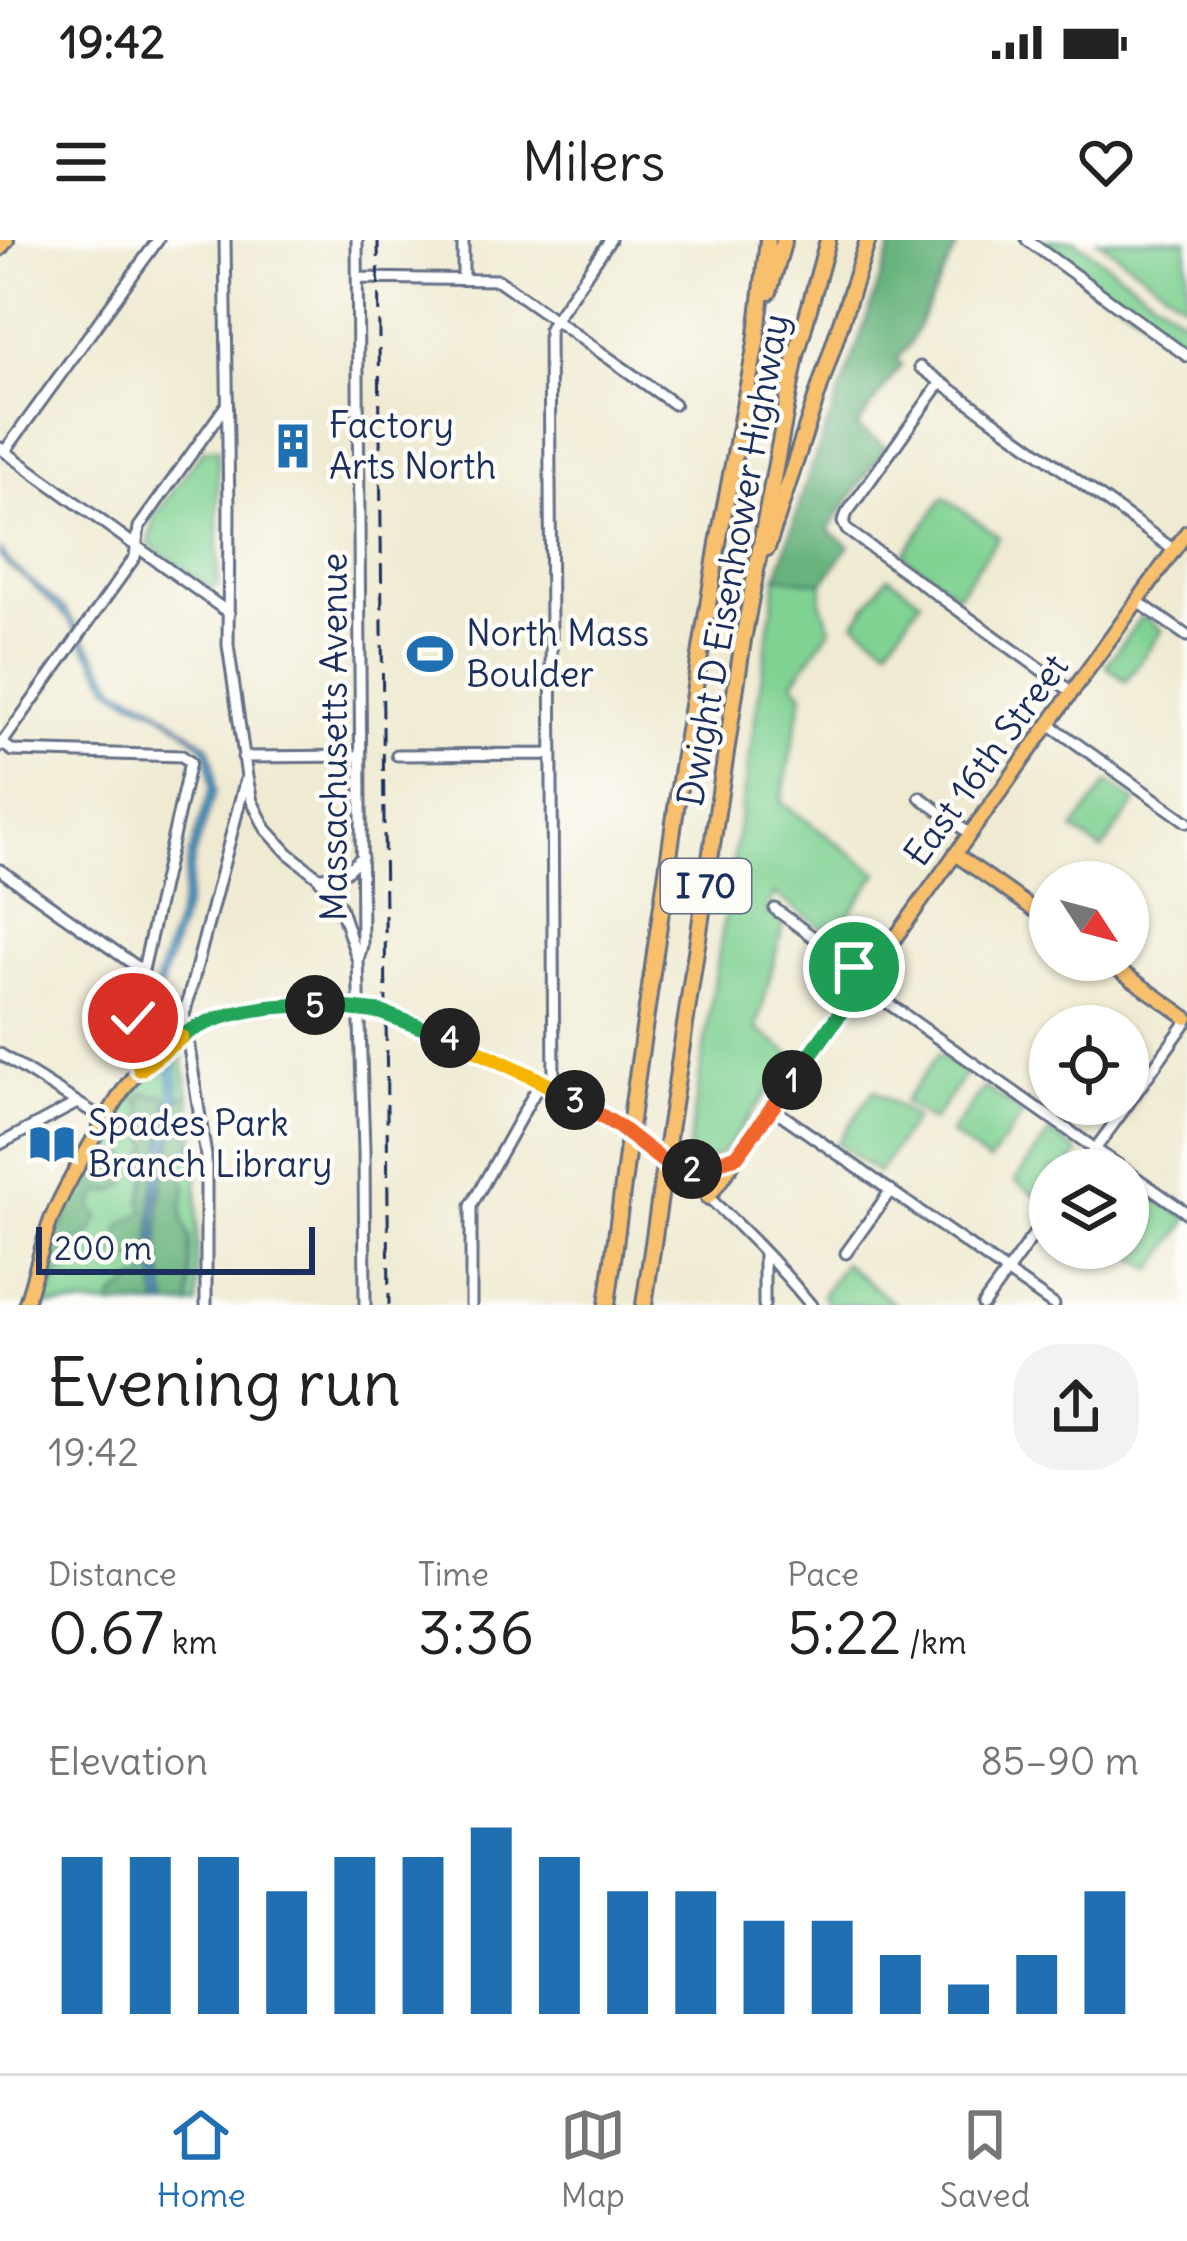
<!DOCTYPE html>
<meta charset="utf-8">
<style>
:root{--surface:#fff;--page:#f2f2f2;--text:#222;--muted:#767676;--line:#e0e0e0;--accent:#1f6fb2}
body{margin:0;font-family:Delius,sans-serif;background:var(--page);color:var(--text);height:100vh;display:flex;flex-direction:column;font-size:45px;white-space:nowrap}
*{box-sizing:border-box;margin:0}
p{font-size:39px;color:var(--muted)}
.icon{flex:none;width:66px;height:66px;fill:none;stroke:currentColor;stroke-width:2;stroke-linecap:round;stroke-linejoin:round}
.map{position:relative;height:1065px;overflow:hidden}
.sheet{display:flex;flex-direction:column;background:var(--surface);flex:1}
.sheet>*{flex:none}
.needle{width:78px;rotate:126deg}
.tools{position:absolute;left:1029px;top:621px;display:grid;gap:24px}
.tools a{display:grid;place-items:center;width:120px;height:120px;border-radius:50%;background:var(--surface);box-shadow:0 3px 9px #0004;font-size:60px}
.scale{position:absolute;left:36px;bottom:30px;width:279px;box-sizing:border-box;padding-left:12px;border:6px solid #1b2f5e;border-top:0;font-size:33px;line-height:42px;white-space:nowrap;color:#1b2f5e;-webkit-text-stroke:9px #fdfcf7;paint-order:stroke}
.pin{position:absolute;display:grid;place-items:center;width:102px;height:102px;color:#fff;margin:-51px;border:6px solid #fff;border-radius:50%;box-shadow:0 3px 12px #0007}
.km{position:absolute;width:60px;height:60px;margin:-30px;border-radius:50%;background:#222;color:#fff;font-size:33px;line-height:60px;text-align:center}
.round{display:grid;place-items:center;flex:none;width:126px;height:126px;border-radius:48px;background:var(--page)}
.headline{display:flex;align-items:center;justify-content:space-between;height:204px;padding:0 48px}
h1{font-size:66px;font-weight:600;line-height:90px}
.metrics{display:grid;grid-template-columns:repeat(3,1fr);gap:18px;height:204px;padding:12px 48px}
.metrics div{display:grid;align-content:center}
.metrics b{font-size:60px;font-weight:600}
.metrics small{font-size:33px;font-weight:400}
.metrics p{font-size:33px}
.chart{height:336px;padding:24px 48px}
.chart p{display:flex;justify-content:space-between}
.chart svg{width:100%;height:216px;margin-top:12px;stroke:var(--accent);stroke-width:6}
.status{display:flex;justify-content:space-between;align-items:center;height:84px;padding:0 60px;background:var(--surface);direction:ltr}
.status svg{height:33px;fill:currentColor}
header{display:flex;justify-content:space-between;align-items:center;height:156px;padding:0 48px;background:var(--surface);font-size:54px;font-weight:600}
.menu{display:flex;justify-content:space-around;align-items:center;height:168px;border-top:3px solid var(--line);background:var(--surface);font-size:33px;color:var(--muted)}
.menu a{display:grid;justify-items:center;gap:6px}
.menu .selected{color:var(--accent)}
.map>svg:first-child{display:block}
.green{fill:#80d293;stroke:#4e8078;stroke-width:3}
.forest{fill:#68b47d;stroke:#42726e;stroke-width:3}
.water{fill:#4fa8cd;stroke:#356c96;stroke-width:3}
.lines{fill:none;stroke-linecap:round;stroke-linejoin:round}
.minor-casing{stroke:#657086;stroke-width:15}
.major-casing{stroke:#657086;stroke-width:18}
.highway-casing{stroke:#657086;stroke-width:20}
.minor{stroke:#fff;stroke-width:9}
.major{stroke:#f8bf6c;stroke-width:12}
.highway{stroke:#f8bf6c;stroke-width:14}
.rail{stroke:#1b2f5e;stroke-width:3;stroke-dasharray:18 9;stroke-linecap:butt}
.highway-bridge-casing{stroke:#657086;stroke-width:20;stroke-linecap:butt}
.highway-bridge{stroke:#f8bf6c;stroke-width:14}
.split-1-casing{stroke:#fff;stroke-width:24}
.split-2-casing{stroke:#fff;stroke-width:24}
.split-3-casing{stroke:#fff;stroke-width:24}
.split-4-casing{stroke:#fff;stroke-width:24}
.split-5-casing{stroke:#fff;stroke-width:24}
.split-6-casing{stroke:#fff;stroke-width:24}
.split-7-casing{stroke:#fff;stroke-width:24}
.split-1{stroke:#22a559;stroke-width:15}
.split-2{stroke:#f0652b;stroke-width:15}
.split-3{stroke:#f0652b;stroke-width:15}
.split-4{stroke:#f5b400;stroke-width:15}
.split-5{stroke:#22a559;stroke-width:15}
.split-6{stroke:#22a559;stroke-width:15}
.split-7{stroke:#f5b400;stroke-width:15}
.labels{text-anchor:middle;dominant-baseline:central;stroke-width:9;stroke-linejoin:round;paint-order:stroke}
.shield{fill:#fdfcf7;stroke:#5f6c8c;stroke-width:3}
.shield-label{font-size:33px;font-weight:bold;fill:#1b2f5e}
.poi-label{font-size:36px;fill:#1b2f5e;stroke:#fdfcf7;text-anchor:start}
.street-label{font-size:36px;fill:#1b2f5e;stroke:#fdfcf7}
</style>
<div class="status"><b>19:42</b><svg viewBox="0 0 49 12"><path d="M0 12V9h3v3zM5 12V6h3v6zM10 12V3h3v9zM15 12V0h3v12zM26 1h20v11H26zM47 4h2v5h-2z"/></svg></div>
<header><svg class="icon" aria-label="menu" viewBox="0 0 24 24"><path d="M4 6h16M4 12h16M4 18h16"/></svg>Milers<svg class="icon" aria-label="heart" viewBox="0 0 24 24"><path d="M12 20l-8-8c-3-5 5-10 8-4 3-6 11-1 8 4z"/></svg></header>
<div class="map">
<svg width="1187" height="1065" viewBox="0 0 1187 1065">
<rect width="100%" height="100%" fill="#fdfcf7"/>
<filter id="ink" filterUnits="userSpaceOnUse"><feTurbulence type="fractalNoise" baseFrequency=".00833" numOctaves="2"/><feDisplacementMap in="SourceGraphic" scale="24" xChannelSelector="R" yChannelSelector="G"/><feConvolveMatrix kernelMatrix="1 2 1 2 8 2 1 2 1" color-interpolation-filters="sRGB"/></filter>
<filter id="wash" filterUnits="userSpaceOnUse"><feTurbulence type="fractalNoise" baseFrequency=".004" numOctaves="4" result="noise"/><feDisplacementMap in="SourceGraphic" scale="48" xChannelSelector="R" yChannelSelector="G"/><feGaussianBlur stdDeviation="2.7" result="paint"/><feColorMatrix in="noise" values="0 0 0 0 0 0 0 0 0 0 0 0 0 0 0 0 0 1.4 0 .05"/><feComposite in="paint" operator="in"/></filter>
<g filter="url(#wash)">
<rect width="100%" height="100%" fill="#efead1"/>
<path class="green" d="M1034 0H1074L1187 82V109Z
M1098 0H1187V65Z
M218 208V345L211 348 149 304 154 277 203 210Z
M944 257 999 297 957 355 903 315Z
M888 336 921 360 888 406 855 382Z
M777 337 823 343 821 361 831 388 793 442 803 454 781 562 878 633 834 696 774 654 765 670 783 685 757 789 794 817 722 913 702 922 687 919Z
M1144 377 1162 390 1126 441 1106 426 1140 378Z
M1108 542 1136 562 1102 610 1073 590Z
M178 813 182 816 194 882 197 917V1065H35C43 1041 48 1016 57 993 79 935 113 877 151 829L154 831Z
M938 815 966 834 932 882 904 862Z
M984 847 1023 874 989 922 950 894Z
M874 850 915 878 878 933 837 903Z
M1050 892 1079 913 1066 930H1050V953L1044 961 1015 941Z
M1128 937 1187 978V982L1153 1030 1120 1008H1128Z
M844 1023 896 1065H829L822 1055Z"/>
<path class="forest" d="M894 0H960L908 107 896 119 902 124 857 187 886 207 828 290 849 306 823 343 777 337 809 233 848 132Z
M145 853 158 856 162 854 167 859C168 891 158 921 153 952 148 990 153 1027 158 1065H110L115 1055C127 1050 129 1044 139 1038L144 1041 147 1038 143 1016 131 1020 118 1014 115 1003 121 985 144 972 141 959 147 937 142 932 149 928 146 912 150 908 146 896 157 882 156 880 147 884 141 879 143 871 137 860Z
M189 855 191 881 181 887 193 899 191 909 175 922 181 928 186 948 182 969 184 983 190 998V1065H168L159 1007 161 956 172 910 178 862 181 856Z
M127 913 130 930 127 944 112 952H99L91 969 100 976 89 997 66 1006V1015L73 1023 69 1032 59 1035 52 1052 40 1051 56 996 86 931H111L118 917Z"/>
<path class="water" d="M0 310 10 323 65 369 118 448 149 462 209 506 214 522 216 551 195 614 187 665 152 777C159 793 173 807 176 826 184 866 168 907 160 945 152 985 159 1026 166 1065H161C154 1024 150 985 156 943 161 905 175 872 169 832 167 814 155 796 147 780V772L181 664 189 615 211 547 208 518 204 508 182 488 152 468 126 458 110 447 67 378 25 338 8 326 0 316Z"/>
</g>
<g filter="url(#ink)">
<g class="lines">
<g class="minor-casing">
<path id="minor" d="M225 0 229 269 228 405 247 537 252 561 266 589 288 613 318 637 340 666 357 718
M357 0 362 705 358 720 364 910 365 1065
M463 0V38
M1027 0 1187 116
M357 38 498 40 674 164
M920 127 1174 310
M941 142 847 273 843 282 847 290 1072 452
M0 208 229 373
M5 211 158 0
M1137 361 1187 396
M1049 484 1187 582
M0 502 13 511 182 516 190 522 133 774 140 829
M0 506 135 317 139 287 227 164
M397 515 552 514
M243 517 361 516
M920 557 970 594
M0 630 143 731
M318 637 341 636 362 617
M775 669 854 727 872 752 1125 930
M0 814 105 880
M554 848 549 88 610 0
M1128 864 1187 781
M772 868 1054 1065
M0 904 77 863
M1080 930 1128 864
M1128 932 1187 973
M764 1012V1065
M846 1013 891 950
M206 1065V916L184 775 245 542
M471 1065V966L541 841C645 894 737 975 811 1065
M983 1065 1050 972"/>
</g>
<g class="major-casing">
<path id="major" d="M0 9 7 0
M955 614 1050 681
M1105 720 1187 778
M677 931 736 916
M708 958 1187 292
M25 1065C35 1036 41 1006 52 977 65 946 83 917 100 888 112 868 124 846 141 828 199 766 302 753 381 772 436 786 492 814 541 841"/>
</g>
<g class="highway-casing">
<path id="highway" d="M769 52 784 0
M767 308 868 0
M633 864 681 534 718 303 756 103 768 0
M669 891 743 400 796 116 828 0
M607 1065 625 930
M644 1065 660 956"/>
</g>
<use href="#minor" class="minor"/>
<use href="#major" class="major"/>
<use href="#highway" class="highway"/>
<path class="rail" d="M378 0 389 1065"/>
<g class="highway-bridge-casing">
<path id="highway-bridge" d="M625 930 633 864
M660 956 669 891"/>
</g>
<use href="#highway-bridge" class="highway-bridge"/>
</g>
</g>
<g class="lines" filter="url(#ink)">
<g class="split-1-casing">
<path id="split-1" d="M792 840 864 740 854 727"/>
</g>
<g class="split-2-casing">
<path id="split-2" d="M692 929 737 916 792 840"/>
</g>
<g class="split-3-casing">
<path id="split-3" d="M575 860 618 886 677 932 692 929"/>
</g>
<g class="split-4-casing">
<path id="split-4" d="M450 798 531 836 575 860"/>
</g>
<g class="split-5-casing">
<path id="split-5" d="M315 765 380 772 450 798"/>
</g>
<g class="split-6-casing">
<path id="split-6" d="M181 797C218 771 270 765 315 765"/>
</g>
<g class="split-7-casing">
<path id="split-7" d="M133 778 140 829 181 797"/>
</g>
<use href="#split-1" class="split-1"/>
<use href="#split-2" class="split-2"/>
<use href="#split-3" class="split-3"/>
<use href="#split-4" class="split-4"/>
<use href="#split-5" class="split-5"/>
<use href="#split-6" class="split-6"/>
<use href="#split-7" class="split-7"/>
</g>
<defs>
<g id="building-bare" transform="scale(3.6)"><path d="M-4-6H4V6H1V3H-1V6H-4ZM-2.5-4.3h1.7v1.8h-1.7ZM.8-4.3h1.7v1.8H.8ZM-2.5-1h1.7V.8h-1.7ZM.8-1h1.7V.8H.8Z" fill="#1f6fb2" stroke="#fdfcf7" stroke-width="2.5" paint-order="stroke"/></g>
<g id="stadium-bare" transform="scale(3.6)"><path d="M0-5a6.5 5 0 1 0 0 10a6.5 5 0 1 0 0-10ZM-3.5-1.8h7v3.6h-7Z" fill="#1f6fb2" stroke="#fdfcf7" stroke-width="2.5" paint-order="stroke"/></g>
<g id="library-bare" transform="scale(3.6)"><path d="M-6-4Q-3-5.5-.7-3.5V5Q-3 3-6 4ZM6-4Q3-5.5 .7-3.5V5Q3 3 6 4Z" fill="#1f6fb2" stroke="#fdfcf7" stroke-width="2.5" paint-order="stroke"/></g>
</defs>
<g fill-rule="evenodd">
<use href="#building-bare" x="293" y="206"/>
<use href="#stadium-bare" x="430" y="414"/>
<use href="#library-bare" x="52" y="904"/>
</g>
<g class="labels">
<rect class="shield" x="661" y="619" width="90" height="54" rx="9"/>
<g class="shield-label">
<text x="706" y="646">I 70</text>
</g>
<g class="poi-label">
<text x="329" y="185">Factory<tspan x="329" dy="41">Arts North</tspan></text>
<text x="466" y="393">North Mass<tspan x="466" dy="41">Boulder</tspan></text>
<text x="88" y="883">Spades Park<tspan x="88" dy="41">Branch Library</tspan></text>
</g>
<g class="street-label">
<text transform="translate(733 320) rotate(-80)">Dwight D Eisenhower Highway</text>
<text transform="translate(334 497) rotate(-90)">Massachusetts Avenue</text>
<text transform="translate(986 520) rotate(-54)">East 16th Street</text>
</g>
</g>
</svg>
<div class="tools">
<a><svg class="needle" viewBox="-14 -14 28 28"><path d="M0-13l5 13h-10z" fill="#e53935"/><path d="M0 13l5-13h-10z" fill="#767676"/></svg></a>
<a><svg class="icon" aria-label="locate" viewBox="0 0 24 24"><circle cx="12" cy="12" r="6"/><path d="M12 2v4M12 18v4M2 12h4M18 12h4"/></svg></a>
<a><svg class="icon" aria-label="layers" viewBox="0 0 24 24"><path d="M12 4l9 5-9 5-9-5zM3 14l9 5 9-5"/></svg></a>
</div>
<div class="scale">200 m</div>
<div class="pin" style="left:854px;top:727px;background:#1e9e55"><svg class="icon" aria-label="arrive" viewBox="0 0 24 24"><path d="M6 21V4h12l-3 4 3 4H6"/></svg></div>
<div class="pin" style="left:133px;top:778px;background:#d93025"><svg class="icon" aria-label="check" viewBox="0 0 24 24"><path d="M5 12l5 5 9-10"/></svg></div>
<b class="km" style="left:792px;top:840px">1</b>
<b class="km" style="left:692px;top:929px">2</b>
<b class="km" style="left:575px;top:860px">3</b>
<b class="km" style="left:450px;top:798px">4</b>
<b class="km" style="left:315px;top:765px">5</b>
</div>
<section class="sheet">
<div class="headline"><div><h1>Evening run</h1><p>19:42</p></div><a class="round"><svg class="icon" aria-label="share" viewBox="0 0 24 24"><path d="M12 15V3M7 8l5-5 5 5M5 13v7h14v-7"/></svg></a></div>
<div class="metrics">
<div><p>Distance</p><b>0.67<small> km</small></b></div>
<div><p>Time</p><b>3:36</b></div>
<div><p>Pace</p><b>5:22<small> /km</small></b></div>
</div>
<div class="chart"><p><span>Elevation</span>85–90 m</p>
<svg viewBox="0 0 160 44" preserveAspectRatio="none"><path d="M5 44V12M15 44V12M25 44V12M35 44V19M45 44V12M55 44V12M65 44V6M75 44V12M85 44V19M95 44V19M105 44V25M115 44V25M125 44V32M135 44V38M145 44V32M155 44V19"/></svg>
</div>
</section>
<nav class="menu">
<a class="selected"><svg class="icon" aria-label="home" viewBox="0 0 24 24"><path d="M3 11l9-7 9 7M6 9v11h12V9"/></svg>Home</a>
<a><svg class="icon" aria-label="map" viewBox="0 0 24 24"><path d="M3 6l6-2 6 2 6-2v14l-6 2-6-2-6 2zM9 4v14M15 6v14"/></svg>Map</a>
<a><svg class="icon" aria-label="saved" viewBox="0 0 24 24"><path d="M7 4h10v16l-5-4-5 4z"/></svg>Saved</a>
</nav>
